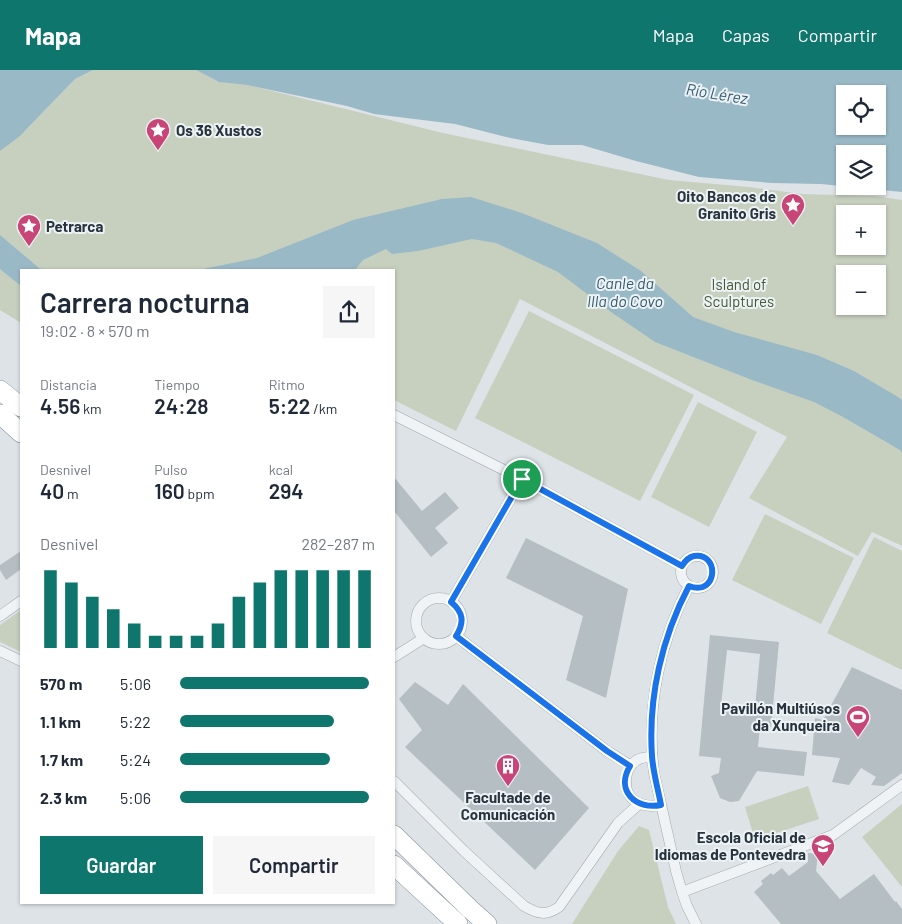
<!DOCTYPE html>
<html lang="es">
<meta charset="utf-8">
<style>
:root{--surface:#fff;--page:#f6f6f7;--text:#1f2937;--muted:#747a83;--accent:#0f766e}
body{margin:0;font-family:Barlow,sans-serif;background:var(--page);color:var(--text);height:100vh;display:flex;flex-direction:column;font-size:19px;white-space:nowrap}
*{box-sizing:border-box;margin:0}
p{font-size:16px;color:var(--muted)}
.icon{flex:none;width:28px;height:28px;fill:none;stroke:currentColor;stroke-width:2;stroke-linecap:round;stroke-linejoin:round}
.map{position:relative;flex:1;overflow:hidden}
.drawer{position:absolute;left:20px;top:199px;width:375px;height:635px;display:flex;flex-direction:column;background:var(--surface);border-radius:0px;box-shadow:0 1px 4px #0004}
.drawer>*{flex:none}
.buttons{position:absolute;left:836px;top:15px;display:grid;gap:10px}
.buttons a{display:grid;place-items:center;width:50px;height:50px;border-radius:0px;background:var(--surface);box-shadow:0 1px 4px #0004;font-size:25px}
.pin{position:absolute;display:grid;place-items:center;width:42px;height:42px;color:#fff;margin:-21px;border:2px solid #fff;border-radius:50%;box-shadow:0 1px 5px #0007}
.round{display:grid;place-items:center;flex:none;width:52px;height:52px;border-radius:0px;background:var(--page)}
.headline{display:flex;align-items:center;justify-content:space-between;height:85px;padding:0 20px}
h1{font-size:28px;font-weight:600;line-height:38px}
.figures{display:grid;grid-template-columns:repeat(3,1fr);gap:8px;height:85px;padding:5px 20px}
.figures div{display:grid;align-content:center}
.figures b{font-size:21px;font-weight:600}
.figures small{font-size:14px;font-weight:400}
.figures p{font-size:14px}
.chart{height:140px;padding:10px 20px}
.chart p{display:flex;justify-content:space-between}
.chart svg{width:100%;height:90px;margin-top:5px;stroke:var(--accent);stroke-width:6}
.action{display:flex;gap:10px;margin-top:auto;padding:10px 20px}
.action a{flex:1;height:58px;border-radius:0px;background:var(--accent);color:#fff;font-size:20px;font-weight:600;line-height:58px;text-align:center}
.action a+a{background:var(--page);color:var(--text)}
ul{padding:0 20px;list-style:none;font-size:16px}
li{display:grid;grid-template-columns:80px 60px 1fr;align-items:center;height:38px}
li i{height:12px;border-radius:6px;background:var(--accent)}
header{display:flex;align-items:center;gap:30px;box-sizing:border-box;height:70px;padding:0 25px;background:var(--accent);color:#fff}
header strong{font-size:24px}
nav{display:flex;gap:28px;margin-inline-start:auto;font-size:18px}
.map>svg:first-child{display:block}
.green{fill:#c7d0bf;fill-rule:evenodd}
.water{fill:#9ab9c6;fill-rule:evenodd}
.building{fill:#b5bec3;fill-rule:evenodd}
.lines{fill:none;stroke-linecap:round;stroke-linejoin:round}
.street-casing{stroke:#a4abb1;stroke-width:11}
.highway-casing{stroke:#86949d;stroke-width:20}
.street{stroke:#f0f3f5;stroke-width:10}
.highway{stroke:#fff;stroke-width:19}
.route-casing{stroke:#fff;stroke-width:10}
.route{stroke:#1a73e8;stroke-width:6}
.labels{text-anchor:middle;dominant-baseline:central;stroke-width:4;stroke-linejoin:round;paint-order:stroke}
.poi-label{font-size:15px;font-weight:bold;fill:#28343d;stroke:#edf2f5;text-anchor:end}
.park-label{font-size:15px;fill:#445835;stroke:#edf2f5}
.water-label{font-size:16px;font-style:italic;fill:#335b6f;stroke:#edf2f5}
</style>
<header>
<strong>Mapa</strong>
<nav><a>Mapa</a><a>Capas</a><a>Compartir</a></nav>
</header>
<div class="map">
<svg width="902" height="854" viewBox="0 0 902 854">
<rect width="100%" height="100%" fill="#dee3e7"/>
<path class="green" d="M93 0H196L219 12 244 14 443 63 669 110 749 117 802 124 875 126 902 130V476L872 462 858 486 749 428 787 367 520 229 456 361 394 330V200H21V253L0 240V80L26 60 75 9ZM845 144H878V176H845ZM845 204H878V236H845Z
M529 241 694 325 640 431 475 348Z
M698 332 757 362 709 457 651 427Z
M765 444 854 488 821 554 732 510Z
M874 467 902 481V600L827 563Z
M21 540V582L0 572V555Z
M808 716 819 749 755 770 745 737Z
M902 734V817L862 767Z
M639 756 649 760 668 837 676 854H572L618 781Z"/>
<path class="water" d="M0 0H93L75 9 20 66 0 81Z
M196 0H902V122L821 114 772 113 699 107 636 91 582 75H548L506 67 455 54 374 44 347 36 247 15 219 12ZM845 24H878V56H845ZM845 84H878V116H845Z
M471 127 522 143 597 173 641 201 693 247 734 262 817 285 854 301 898 327 902 330V383L900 380 843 347 814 332 752 310 655 272 611 242 558 202 496 173 472 169 418 181 392 184 386 179 363 190 355 200H198L257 188 353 150 442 129Z
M0 165 39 198 44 200H21V216L0 199Z"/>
<path class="building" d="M394 407 422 441 445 422 459 438 435 458 448 473 431 487 394 441Z
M526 468 628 519 606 628 566 610 583 546 506 508Z
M21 481V499L6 510 0 500V495Z
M710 565 779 572 771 657 760 656 758 677 807 682 804 706 757 701 739 731 730 732 720 728 711 706 719 703 721 688 699 686ZM727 580 760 584 755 638 721 635Z
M852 597 902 620V703L884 716 871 715 876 707 861 698 849 715 832 712 840 688 812 685 815 648 823 650Z
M415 612 448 635 463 614 589 738 535 800 405 677 422 660 399 629Z
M808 783 818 784 816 801 840 829 874 804 895 832 896 831 902 839V854H781L754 822 763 814 761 811 771 803 773 805 782 798 789 806 808 792Z"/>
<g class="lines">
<g class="street-casing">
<path id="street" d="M394 345 522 409 682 496
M681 502a16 16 0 1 1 32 0a16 16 0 1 1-32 0Z
M689 516C659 573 646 639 654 703L676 801 682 822 687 836 696 854
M416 551a23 23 0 1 1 46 0a23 23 0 1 1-46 0Z
M451 532 522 409
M0 546 21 531
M456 566 607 681 631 696
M0 581 21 591
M394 587 424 568
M652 687C647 687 642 687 637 690 622 700 622 725 638 733 646 737 653 736 661 735
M394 711 464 781 524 836C538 844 546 846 559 837L618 753 639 734
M682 822 833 765 902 715"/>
</g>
<g class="highway-casing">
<path id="highway" d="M0 320 21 337
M0 344 21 363
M394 765 470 839 487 854
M394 795 458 854"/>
</g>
<use href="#street" class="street"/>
<use href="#highway" class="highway"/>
</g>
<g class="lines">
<g class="route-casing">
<path id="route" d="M522 409 682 496C685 491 689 487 694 486 720 482 718 527 689 516 662 567 648 627 652 686 653 702 658 719 661 735 636 740 615 721 630 696L607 681 456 566C465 552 463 542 451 532Z"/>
</g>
<use href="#route" class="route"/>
</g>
<defs>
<g id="sight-pin" transform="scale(1.25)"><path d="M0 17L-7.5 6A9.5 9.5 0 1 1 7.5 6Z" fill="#c84677" stroke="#edf2f5"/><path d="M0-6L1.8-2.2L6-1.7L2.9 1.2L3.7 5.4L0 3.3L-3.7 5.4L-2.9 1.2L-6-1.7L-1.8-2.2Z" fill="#fff"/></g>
<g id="stadium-pin" transform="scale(1.25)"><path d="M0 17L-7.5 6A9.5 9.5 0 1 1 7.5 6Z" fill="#c84677" stroke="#edf2f5"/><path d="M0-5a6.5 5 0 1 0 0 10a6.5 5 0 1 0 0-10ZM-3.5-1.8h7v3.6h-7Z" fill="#fff"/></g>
<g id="building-pin" transform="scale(1.25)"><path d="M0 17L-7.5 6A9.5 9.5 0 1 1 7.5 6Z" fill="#c84677" stroke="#edf2f5"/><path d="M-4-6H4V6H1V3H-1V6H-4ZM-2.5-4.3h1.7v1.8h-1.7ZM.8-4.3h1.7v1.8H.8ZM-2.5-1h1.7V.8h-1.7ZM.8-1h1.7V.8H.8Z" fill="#fff"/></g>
<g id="school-pin" transform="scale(1.25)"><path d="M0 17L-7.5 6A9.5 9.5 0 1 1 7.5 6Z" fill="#c84677" stroke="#edf2f5"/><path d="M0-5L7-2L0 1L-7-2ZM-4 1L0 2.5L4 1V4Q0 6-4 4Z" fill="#fff"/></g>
</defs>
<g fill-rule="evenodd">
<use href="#sight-pin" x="158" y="60"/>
<use href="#sight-pin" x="793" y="135"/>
<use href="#sight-pin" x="29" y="156"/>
<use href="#stadium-pin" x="858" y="647"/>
<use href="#building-pin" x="508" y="696"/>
<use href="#school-pin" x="823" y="776"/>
</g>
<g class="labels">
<g class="poi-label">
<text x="176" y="60" text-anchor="start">Os 36 Xustos</text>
<text x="776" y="126">Oito Bancos de<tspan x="776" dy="17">Granito Gris</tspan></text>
<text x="46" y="156" text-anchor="start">Petrarca</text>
<text x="840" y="638">Pavillón Multiúsos<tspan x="840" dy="17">da Xunqueira</tspan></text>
<text x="508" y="727" text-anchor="middle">Facultade de<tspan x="508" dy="17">Comunicación</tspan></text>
<text x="806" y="767">Escola Oficial de<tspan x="806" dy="17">Idiomas de Pontevedra</tspan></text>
</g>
<g class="park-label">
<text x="739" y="214">Island of<tspan x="739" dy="17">Sculptures</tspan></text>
</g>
<g class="water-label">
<text transform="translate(717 23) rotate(9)">Río Lérez</text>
<text x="625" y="212">Canle da<tspan x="625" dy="18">Illa do Covo</tspan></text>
</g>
</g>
</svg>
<div class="buttons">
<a><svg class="icon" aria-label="locate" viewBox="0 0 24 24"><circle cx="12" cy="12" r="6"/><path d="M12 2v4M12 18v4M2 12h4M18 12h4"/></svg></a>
<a><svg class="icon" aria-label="layers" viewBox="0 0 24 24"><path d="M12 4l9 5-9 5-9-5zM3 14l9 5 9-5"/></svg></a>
<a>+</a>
<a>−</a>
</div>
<div class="pin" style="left:522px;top:409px;background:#1e9e55"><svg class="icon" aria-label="arrive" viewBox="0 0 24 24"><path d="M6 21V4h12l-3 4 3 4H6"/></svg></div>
<section class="drawer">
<div class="headline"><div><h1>Carrera nocturna</h1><p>19:02 · 8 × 570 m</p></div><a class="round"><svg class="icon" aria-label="share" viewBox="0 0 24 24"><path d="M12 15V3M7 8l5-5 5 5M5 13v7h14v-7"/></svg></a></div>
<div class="figures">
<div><p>Distancia</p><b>4.56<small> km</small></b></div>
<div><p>Tiempo</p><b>24:28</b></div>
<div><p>Ritmo</p><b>5:22<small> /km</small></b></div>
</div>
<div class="figures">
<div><p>Desnivel</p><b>40<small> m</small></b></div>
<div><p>Pulso</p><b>160<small> bpm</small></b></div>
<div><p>kcal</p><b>294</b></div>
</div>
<div class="chart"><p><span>Desnivel</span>282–287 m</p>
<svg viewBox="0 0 160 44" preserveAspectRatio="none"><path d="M5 44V6M15 44V12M25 44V19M35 44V25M45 44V32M55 44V38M65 44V38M75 44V38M85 44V32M95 44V19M105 44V12M115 44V6M125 44V6M135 44V6M145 44V6M155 44V6"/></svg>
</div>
<ul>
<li><b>570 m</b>5:06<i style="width:97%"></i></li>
<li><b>1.1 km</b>5:22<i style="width:79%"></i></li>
<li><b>1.7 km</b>5:24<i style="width:77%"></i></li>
<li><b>2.3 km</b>5:06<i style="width:97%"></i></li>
</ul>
<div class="action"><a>Guardar</a><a>Compartir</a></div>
</section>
</div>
